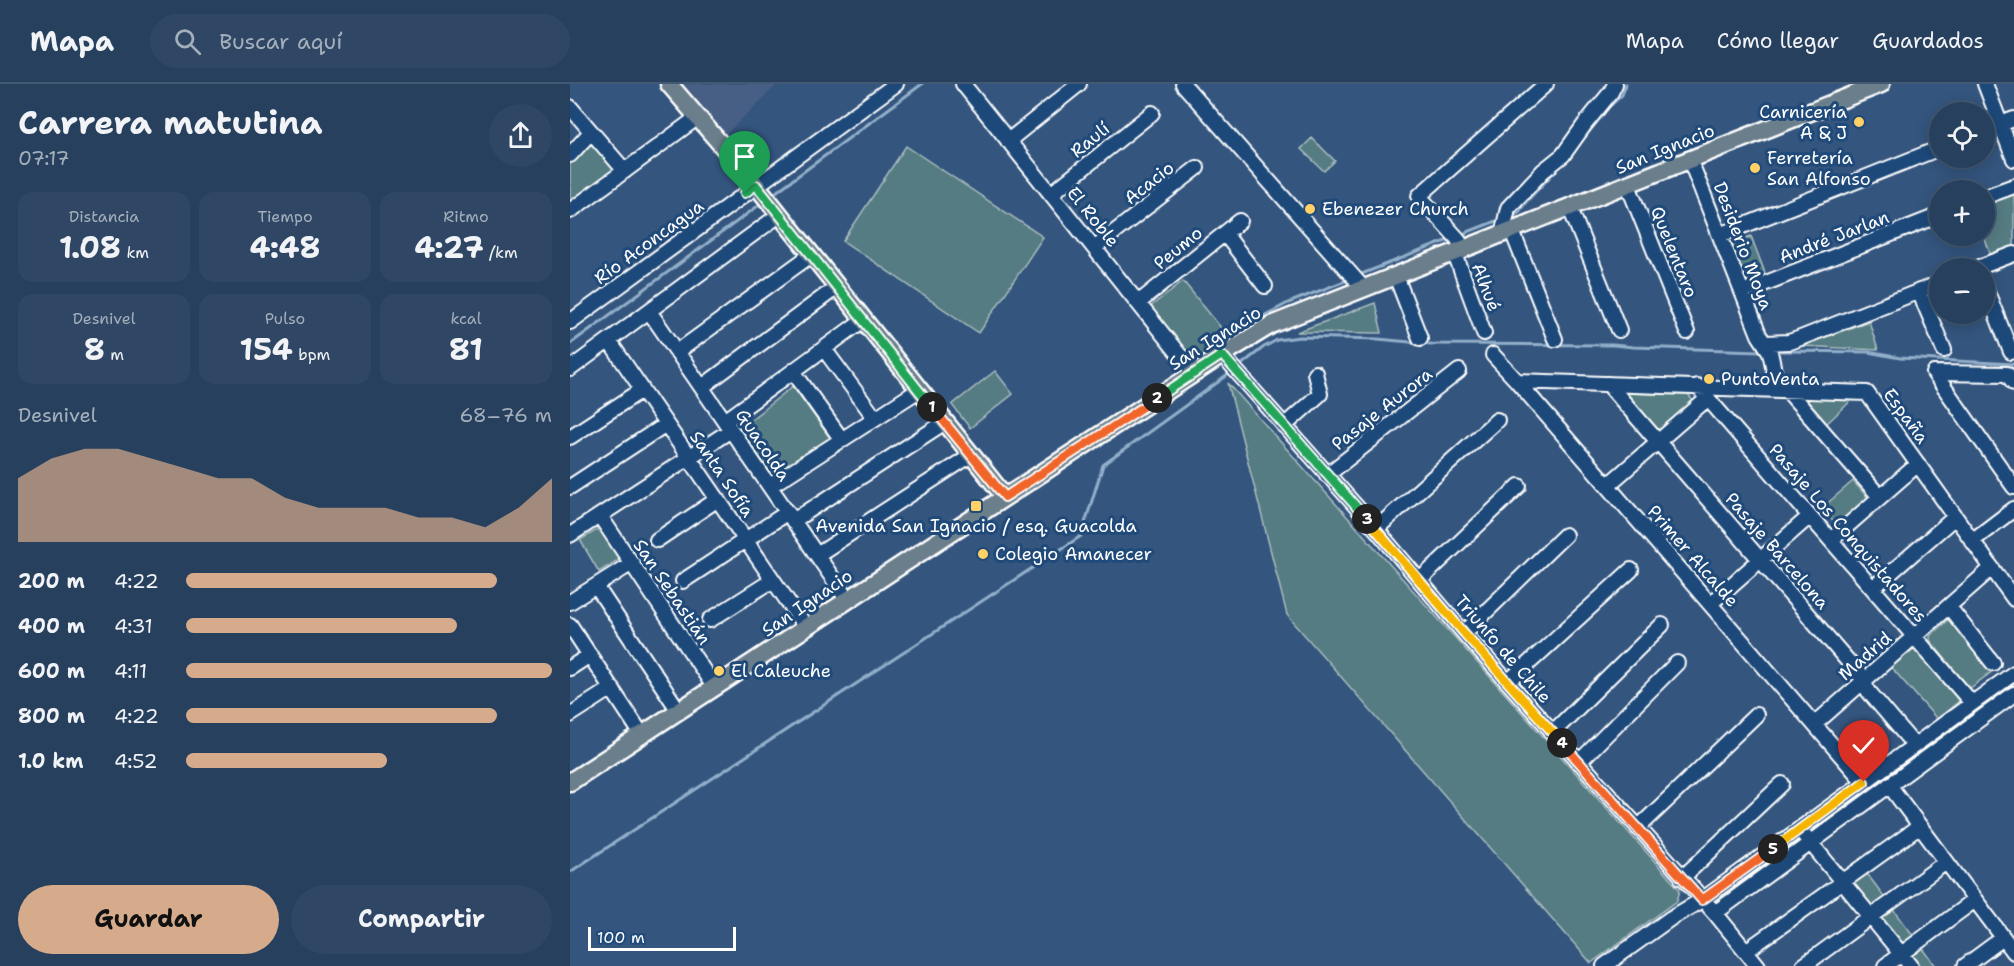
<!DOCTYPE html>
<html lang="es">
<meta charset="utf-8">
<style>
:root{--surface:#27405e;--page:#2f4764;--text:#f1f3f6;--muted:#a4afbc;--line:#435973;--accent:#d6ab8b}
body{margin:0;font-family:"Shantell Sans",sans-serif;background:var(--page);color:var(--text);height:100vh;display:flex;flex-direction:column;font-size:22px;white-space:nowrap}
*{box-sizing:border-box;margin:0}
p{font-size:20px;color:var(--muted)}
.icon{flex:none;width:33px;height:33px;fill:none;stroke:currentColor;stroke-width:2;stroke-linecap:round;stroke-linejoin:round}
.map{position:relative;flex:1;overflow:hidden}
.side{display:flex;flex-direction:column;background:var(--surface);width:570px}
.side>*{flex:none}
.tools{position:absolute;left:1359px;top:18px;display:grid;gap:12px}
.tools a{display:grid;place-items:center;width:66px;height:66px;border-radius:50%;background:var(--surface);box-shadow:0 3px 15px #0003,0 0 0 2px var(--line);font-size:30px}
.scale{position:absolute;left:18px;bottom:15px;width:148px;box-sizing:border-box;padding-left:6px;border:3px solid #fff;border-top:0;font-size:16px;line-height:21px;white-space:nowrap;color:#fff;-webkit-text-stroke:4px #1f4a7a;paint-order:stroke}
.pin{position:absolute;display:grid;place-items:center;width:51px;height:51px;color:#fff;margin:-62px -26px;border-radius:50% 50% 50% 0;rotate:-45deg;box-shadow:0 0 6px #0007}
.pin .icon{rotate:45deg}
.km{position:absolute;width:30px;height:30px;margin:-15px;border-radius:50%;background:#222;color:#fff;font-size:16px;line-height:30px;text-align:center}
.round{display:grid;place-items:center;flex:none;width:63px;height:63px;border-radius:32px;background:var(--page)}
.summary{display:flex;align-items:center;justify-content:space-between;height:102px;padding:0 18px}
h1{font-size:33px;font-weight:700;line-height:45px}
.stats{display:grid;grid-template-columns:repeat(3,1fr);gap:9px;height:102px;padding:6px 18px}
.stats div{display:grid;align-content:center;border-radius:15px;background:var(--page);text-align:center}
.stats b{font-size:30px;font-weight:700}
.stats small{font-size:16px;font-weight:400}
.stats p{font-size:16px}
.chart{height:168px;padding:12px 18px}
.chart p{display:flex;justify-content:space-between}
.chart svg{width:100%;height:108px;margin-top:6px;fill:var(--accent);opacity:.7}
.action{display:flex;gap:12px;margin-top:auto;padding:12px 18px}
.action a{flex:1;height:69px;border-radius:36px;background:var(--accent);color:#111;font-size:24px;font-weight:700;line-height:69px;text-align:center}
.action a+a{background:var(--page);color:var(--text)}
ul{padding:0 18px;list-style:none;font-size:20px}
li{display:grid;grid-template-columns:96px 72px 1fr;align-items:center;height:45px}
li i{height:15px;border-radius:8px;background:var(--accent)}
header{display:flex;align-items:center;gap:36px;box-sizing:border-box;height:84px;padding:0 30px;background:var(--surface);border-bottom:2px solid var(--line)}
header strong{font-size:28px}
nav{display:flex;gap:33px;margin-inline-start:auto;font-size:21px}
.search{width:420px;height:54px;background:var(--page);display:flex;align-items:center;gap:15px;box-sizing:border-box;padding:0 21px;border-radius:33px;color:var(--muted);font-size:22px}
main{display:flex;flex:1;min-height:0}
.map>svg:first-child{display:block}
.built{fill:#475f84}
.green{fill:#557c82;stroke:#aabec0;stroke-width:1.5}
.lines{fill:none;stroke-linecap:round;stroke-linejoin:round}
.stream{stroke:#92afca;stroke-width:3}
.minor-casing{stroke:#fff;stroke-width:18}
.major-casing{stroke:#fff;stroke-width:21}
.minor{stroke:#1f4a7a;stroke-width:14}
.major{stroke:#6b7e8b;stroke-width:16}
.split-1-casing{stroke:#fff;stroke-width:12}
.split-2-casing{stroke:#fff;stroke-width:12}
.split-3-casing{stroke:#fff;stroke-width:12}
.split-4-casing{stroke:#fff;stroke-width:12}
.split-5-casing{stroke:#fff;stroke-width:12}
.split-6-casing{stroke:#fff;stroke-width:12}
.split-1{stroke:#22a559;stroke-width:8}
.split-2{stroke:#f0652b;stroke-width:8}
.split-3{stroke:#22a559;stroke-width:8}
.split-4{stroke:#f5b400;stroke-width:8}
.split-5{stroke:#f0652b;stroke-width:8}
.split-6{stroke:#f5b400;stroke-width:8}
.poi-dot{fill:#ffd166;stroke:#1f4a7a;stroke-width:2}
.labels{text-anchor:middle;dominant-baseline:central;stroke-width:6;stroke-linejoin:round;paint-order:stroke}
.poi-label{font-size:18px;fill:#fff;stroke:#1f4a7a;text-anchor:start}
.street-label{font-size:18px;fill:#fff;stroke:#1f4a7a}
</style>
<header>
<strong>Mapa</strong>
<div class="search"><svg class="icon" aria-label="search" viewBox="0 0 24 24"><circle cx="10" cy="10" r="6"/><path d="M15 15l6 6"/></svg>Buscar aquí</div>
<nav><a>Mapa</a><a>Cómo llegar</a><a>Guardados</a></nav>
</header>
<main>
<section class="side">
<div class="summary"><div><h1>Carrera matutina</h1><p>07:17</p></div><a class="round"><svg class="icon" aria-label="share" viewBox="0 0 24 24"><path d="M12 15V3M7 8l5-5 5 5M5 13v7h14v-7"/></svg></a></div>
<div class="stats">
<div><p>Distancia</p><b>1.08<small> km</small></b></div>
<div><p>Tiempo</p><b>4:48</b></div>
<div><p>Ritmo</p><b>4:27<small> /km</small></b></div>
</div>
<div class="stats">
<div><p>Desnivel</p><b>8<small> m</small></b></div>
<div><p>Pulso</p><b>154<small> bpm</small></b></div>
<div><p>kcal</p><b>81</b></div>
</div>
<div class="chart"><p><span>Desnivel</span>68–76 m</p>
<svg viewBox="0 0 160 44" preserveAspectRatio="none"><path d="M0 44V18L10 10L20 6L30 6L40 10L50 14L60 18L70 18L80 26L90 30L100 30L110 30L120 34L130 34L140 38L150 30L160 18V44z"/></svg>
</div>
<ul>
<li><b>200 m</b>4:22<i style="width:85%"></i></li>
<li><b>400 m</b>4:31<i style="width:74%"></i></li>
<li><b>600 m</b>4:11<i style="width:100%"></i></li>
<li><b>800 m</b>4:22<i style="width:85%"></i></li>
<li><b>1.0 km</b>4:52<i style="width:55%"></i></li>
</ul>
<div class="action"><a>Guardar</a><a>Compartir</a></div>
</section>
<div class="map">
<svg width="1444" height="882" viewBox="0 0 1444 882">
<rect width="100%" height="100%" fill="#34557e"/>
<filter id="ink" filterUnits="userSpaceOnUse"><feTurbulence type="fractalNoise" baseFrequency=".0167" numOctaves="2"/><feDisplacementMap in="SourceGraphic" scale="12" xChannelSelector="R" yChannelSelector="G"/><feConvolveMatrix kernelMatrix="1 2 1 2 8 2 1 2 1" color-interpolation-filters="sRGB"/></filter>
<g filter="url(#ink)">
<path class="built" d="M111 0H208L155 51Z"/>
<path class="green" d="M742 54 765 77 754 87 731 65Z
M21 56 47 90 0 124V78Z
M336 62 473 153 409 249 273 157Z
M1444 108V164L1421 172 1414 152 1415 119Z
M1181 152 1197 194 1177 202 1161 160Z
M613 197 661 256 628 282 580 223Z
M805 219 812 249 727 248Z
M1299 237 1308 266 1232 262Z
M425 287 443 310 400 344 382 321Z
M658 299 1110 806 1107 817 1021 879 717 531Z
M223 302 260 354 203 395 169 345Z
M1052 309 1118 311 1125 319 1087 351Z
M1225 313 1284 314 1253 343Z
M1283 397 1299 415 1267 442 1252 424Z
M32 443 51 474 29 488 10 456Z
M1382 532 1424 586 1399 605 1360 556V552Z
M1345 564 1388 613V618L1367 635 1321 583Z
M1295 787 1366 882H1348L1284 801 1285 795Z"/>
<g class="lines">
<path class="stream" d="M1006 64 1039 23 1052 11 1056 0
M202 111 352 0
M940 132 949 128 956 118 994 78
M890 151 931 135
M789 191 881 155
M647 257 718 219 780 195
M0 260 192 119
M1211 267 1298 268 1330 274 1444 280
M667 284 694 263 707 256 730 253 808 255 861 260 1043 261 1063 263 1190 267
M0 788 511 452 533 381 662 288"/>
<g class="minor-casing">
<path id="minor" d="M393 0 624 289
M613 0 794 205
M1415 0 1444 75
M0 23 55 87
M1414 46 1444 35
M438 57 509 0
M0 71 21 48
M1120 76 1189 251 1200 268 1208 305
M1058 101 1117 248
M481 110 582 29
M1414 113 1444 102
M1000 124 1049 246
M0 127 128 33
M942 147 985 255
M655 150 695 202
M932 151 938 124 973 87 993 71 1015 40 1041 8 1045 0
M1150 151 1370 64
M524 164 627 84
M893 167 888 155 849 112 976 0
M885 170 914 249
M1407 184 1444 170
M826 192 850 254
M1414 200 1441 268
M1349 207 1374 266
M1173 208 1370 131
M568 219 670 137
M79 227 277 515
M0 238 326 0
M39 257 236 544
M1196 259 1219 258 1228 255 1370 199
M254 265 305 334
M107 268 241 171
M652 271 806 445 894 549 1145 829 1188 882
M923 271 947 297 1294 698
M0 285 209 131
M223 287 272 356
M1364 289 1444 403
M1364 289 1437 290 1444 299
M947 297 1297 309 1444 515
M1038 300 1290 591 1299 608 1344 661
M1127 302 1402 619
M132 303 267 203
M1216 305 1310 413
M155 337 293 236
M714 342 750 310 745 289
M0 353 72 306
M757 391 889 287
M1038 401 1137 315
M200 402 349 306
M0 403 96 340
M30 432 145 604
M223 437 375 338
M806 445 927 336
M0 451 161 346
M87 456 148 415
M1261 456 1348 380
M1402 457 1444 425
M247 471 401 371
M850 496 949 402
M113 497 218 428
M26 502 109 627
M1303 504 1385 433
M0 518 62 479
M1141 519 1240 432
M1379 523 1423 579
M140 536 203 496
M0 541 72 651
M894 549 995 451
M0 584 20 571
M938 598 1061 486
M0 631 42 604
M1246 639 1422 484
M982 649 1092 541
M1009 678 1107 579
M1319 701 1444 868
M1068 744 1186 631
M1235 752 1341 882
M1112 794 1212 700
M1145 829 1444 610
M1176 867 1349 743
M1034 882 1101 834 1132 816 1444 589
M1233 882 1376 778
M1315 882 1405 816
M1395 882 1433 854"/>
</g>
<g class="major-casing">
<path id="major" d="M99 0 186 101 435 413
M0 698 652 271 701 241 1311 0"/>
</g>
<use href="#minor" class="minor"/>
<use href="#major" class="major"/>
</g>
</g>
<g class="lines" filter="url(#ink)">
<g class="split-1-casing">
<path id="split-1" d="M175 109 186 101 362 323"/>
</g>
<g class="split-2-casing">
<path id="split-2" d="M362 323 435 413 587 314"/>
</g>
<g class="split-3-casing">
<path id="split-3" d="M587 314 652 271 797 435"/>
</g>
<g class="split-4-casing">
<path id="split-4" d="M797 435 894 549 992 659"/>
</g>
<g class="split-5-casing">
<path id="split-5" d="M992 659 1132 816 1203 765"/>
</g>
<g class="split-6-casing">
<path id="split-6" d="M1203 765 1294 698"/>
</g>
<use href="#split-1" class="split-1"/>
<use href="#split-2" class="split-2"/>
<use href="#split-3" class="split-3"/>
<use href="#split-4" class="split-4"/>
<use href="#split-5" class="split-5"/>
<use href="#split-6" class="split-6"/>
</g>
<g class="poi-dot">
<circle cx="1289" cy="38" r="6"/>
<circle cx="1185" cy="84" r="6"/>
<circle cx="740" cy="125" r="6"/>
<circle cx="1139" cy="295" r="6"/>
<rect x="400" y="416" width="12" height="12" rx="3"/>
<circle cx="413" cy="470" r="6"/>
<circle cx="149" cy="587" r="6"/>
</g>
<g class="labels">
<g class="poi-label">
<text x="1277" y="28" text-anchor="end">Carnicería<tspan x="1277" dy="21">A &amp; J</tspan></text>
<text x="1197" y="74">Ferretería<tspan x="1197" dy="21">San Alfonso</tspan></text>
<text x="752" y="125">Ebenezer Church</text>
<text x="1151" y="295">PuntoVenta</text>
<text x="406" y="442" text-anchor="middle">Avenida San Ignacio / esq. Guacolda</text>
<text x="425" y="470">Colegio Amanecer</text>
<text x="161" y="587">El Caleuche</text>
</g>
<g class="street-label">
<text transform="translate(520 56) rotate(-39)">Raulí</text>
<text transform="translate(1095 65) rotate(-22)">San Ignacio</text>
<text transform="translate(579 99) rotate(-38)">Acacio</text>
<text transform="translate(523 133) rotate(51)">El Roble</text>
<text transform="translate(1264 153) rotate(-21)">André Jarlan</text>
<text transform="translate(79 158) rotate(-36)">Río Aconcagua</text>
<text transform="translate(1173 162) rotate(69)">Desiderio Moya</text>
<text transform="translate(608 164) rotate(-39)">Peumo</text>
<text transform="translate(1104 168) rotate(68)">Quelentaro</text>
<text transform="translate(916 203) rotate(69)">Alhué</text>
<text transform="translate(645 254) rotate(-32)">San Ignacio</text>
<text transform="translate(812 325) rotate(-38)">Pasaje Aurora</text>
<text transform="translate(1336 332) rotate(54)">España</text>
<text transform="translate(193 361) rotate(56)">Guacolda</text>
<text transform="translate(152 390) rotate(56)">Santa Sofía</text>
<text transform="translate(1278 449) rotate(49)">Pasaje Los Conquistadores</text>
<text transform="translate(1207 467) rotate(49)">Pasaje Barcelona</text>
<text transform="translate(1123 472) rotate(49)">Primer Alcalde</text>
<text transform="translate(102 508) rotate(56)">San Sebastián</text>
<text transform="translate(237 519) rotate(-34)">San Ignacio</text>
<text transform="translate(933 565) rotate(49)">Triunfo de Chile</text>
<text transform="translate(1295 572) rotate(-41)">Madrid</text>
</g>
</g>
</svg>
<div class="tools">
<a><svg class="icon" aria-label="locate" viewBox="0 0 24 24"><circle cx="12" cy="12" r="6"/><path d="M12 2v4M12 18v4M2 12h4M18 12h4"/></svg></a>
<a>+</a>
<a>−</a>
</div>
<div class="scale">100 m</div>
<div class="pin" style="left:175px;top:109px;background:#1e9e55"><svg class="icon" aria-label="arrive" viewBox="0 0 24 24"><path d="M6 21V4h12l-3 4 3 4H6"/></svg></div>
<div class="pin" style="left:1294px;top:698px;background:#d93025"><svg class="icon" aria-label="check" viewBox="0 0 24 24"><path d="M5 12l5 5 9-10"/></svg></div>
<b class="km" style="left:362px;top:323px">1</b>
<b class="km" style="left:587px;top:314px">2</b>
<b class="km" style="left:797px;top:435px">3</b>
<b class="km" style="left:992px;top:659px">4</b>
<b class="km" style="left:1203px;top:765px">5</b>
</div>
</main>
